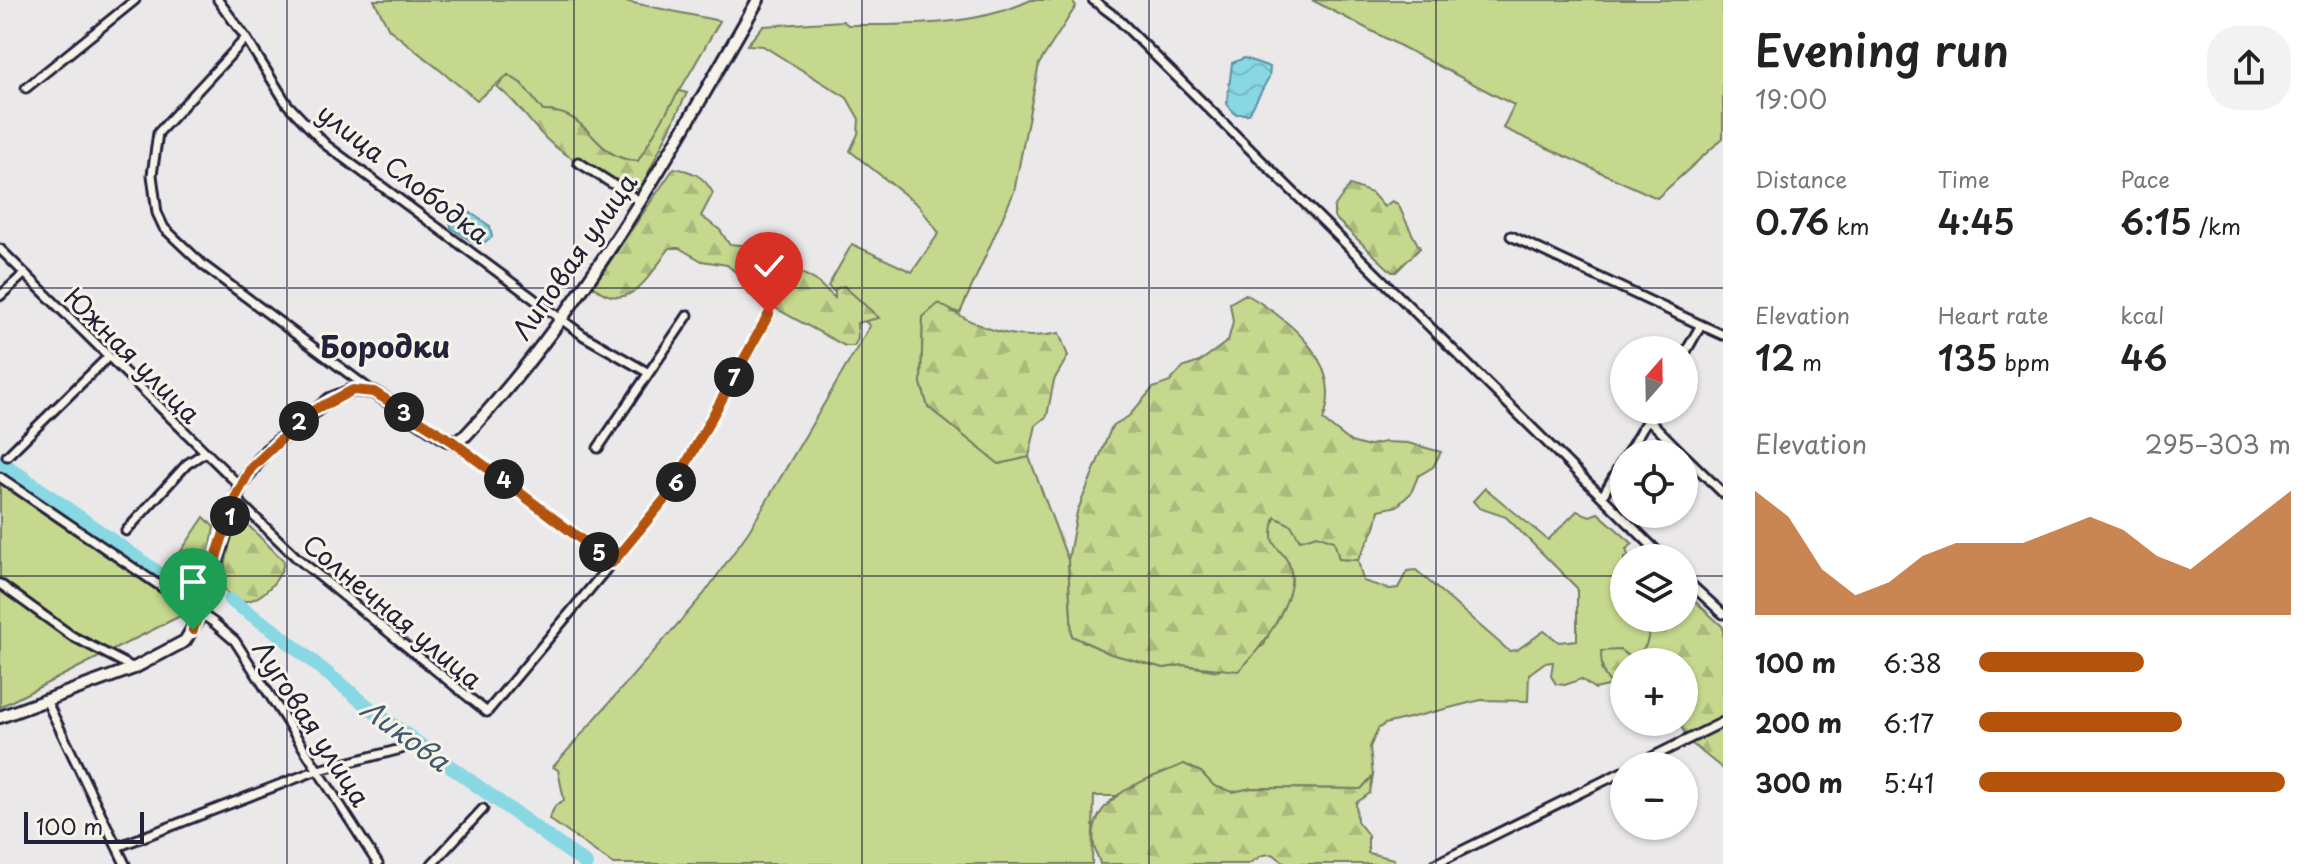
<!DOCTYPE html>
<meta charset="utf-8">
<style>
:root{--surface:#fff;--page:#f2f2f2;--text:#222;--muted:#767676;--accent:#b45309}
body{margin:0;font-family:"Playpen Sans",sans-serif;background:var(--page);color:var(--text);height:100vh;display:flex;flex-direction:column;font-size:30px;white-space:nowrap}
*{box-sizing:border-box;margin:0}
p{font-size:26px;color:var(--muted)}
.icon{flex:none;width:44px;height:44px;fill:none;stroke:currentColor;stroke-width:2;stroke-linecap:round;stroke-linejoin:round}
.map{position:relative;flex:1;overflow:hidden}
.side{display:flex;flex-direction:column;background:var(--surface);width:600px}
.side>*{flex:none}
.needle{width:52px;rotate:20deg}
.controls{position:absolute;left:1610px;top:336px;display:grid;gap:16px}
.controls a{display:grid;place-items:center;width:88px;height:88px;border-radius:50%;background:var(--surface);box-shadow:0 2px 6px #0004;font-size:40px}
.scale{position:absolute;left:24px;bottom:20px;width:120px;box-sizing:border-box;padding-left:8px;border:4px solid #22223b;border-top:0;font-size:22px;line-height:28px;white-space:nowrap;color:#22223b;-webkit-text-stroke:6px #f7f3e8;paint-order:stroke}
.pin{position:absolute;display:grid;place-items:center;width:68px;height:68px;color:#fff;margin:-82px -34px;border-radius:50% 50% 50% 0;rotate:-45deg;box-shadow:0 0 8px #0007}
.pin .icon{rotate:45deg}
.km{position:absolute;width:40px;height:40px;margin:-20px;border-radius:50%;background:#222;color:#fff;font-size:22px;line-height:40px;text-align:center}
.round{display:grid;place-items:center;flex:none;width:84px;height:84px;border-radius:32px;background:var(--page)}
.overview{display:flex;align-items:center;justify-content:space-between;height:136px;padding:0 32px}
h1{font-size:44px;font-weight:600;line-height:60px}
.metrics{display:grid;grid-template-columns:repeat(3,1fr);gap:12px;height:136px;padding:8px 32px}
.metrics div{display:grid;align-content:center}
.metrics b{font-size:34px;font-weight:600}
.metrics small{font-size:22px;font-weight:400}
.metrics p{font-size:22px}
.chart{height:224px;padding:16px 32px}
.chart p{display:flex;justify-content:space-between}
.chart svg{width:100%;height:144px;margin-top:8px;fill:var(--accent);opacity:.7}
ul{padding:0 32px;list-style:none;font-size:26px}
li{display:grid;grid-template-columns:128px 96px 1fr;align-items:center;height:60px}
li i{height:20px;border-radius:10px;background:var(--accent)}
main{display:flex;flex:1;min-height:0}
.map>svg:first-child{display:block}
.green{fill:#c6d88d;stroke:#747d64;stroke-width:2}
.forest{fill:url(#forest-firs);stroke:#747d64;stroke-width:2}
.water{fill:url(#water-waves);stroke:#5f8fa0;stroke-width:2}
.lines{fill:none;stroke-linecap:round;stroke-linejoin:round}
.river{stroke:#88d8e4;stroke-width:14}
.street-casing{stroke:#22223b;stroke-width:13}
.secondary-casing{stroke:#22223b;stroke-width:16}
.street{stroke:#f7f3e8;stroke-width:7}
.secondary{stroke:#f7f3e8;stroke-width:10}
.route-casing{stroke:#fff;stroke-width:16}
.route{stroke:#b45309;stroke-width:10}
.grid{fill:none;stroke:#22223b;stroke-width:2;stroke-opacity:0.55}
.labels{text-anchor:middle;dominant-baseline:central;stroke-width:6;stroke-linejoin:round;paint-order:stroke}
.street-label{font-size:26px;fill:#22223b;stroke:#f7f3e8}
.water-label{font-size:28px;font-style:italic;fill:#41596e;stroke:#f7f3e8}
.quarter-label{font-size:30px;font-weight:bold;fill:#22223b;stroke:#f7f3e8}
</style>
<main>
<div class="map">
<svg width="1723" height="864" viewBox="0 0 1723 864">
<defs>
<pattern id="forest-firs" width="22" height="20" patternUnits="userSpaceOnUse" patternTransform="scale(2)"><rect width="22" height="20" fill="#c6d88d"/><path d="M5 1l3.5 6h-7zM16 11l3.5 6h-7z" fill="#aab97b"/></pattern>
<pattern id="water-waves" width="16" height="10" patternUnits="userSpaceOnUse" patternTransform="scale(2)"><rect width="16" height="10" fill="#88d8e4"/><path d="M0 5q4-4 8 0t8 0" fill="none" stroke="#75b9c4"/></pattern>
</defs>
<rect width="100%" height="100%" fill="#ebe8ea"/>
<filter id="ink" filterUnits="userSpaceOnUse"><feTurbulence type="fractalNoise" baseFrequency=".0125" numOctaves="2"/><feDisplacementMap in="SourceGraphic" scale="16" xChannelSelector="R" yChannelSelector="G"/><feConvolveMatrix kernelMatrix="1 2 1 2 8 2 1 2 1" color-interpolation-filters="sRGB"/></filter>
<g filter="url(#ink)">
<path class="green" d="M374 0H619L720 21 639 161C590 159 593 110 543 111L522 84 508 75 477 100 389 29Z
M1031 0H1072L1076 6 1039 64 1014 192 960 313 948 309 923 317 921 383 928 407 999 464 1029 457 1068 560 1072 636 1111 654 1164 668 1183 665 1218 671 1264 645 1292 581 1289 563 1274 550 1270 533 1275 516 1335 541 1339 559 1358 560 1363 581 1389 589 1398 588 1407 571 1416 570 1509 651 1517 650 1544 631 1559 642 1577 640V588L1506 517 1479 508 1473 501 1485 488 1548 540 1577 511 1590 516 1598 513 1633 544 1626 549 1629 558H1624V618H1648L1652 626 1646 645 1634 661 1620 650 1601 669 1611 685 1595 689 1581 679 1565 685 1556 684 1551 676 1553 662 1544 663 1529 674 1528 701 1481 700 1385 724 1378 729 1370 747 1373 776 1361 789 1252 788 1233 792 1214 786 1201 772 1184 764 1117 796H1094L1092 864H613L549 819 555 806 564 800 558 770 553 767 704 594 749 531 870 326 828 286 852 244 912 272 939 233 919 206 850 151 858 134 859 119 847 98 763 46 747 45 763 26 843 21 848 25C908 25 976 26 1031 0Z
M1312 0H1723V138L1657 198 1503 128 1514 105Z
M0 484 188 612 0 707Z"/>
<path class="forest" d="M508 75 522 84 543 111C593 110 590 159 638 161L679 91 687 93 641 188 629 190C605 176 575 163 553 145 531 127 520 103 497 87Z
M674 168C692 171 704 176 713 193L701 216 720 230 729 244 752 246 815 280 835 298V289L844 286 879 318 857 323 858 339 854 346H845L749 294 740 276 727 265 702 261 679 248H670C649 275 629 317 593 286Z
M1350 185 1372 193 1384 207 1392 201 1398 204C1405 219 1411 233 1420 248L1396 272H1392L1334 217V207Z
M1246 294C1290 320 1345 363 1323 420L1351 442 1365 446 1385 442 1408 443 1441 452 1433 467 1418 476 1411 493 1397 506 1379 510 1375 528 1358 560 1339 559 1334 541 1317 535 1300 540 1291 525 1275 517C1265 553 1282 543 1290 567 1299 597 1260 652 1238 671L1183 665 1164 668 1111 654 1072 636 1068 560 1077 512 1112 426 1129 416 1153 388 1170 382 1182 368 1199 362 1228 341 1233 322 1230 303Z
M939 303C975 327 1014 343 1059 333L1068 356 1054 380 1047 416 1036 425 1029 457 999 464 928 407 921 383 923 317Z
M204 517 214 527C210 552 207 586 187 603L137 565 129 553 134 551 167 572Z
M234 520H243L284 561C281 587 237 624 222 583Z
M1684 591 1723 627V769L1691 743 1678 722H1684V662H1624V690C1604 683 1601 671 1601 651L1620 650 1634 660 1646 645 1652 626 1648 618H1684Z
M1184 764 1201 772 1214 786 1233 792 1252 788 1361 789 1373 776 1370 793 1356 803 1357 821 1368 835V853L1394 859 1395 864H1286L1273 854 1263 855 1248 864H1100C1099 858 1095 852 1094 846 1086 796 1149 779 1184 764Z"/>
<path class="water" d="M1244 58 1270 67 1269 77 1249 114H1235L1227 104 1232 63Z
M462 207 490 226 492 237 479 246 451 228 450 218Z"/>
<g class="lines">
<path class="river" d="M0 461 164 577 196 591
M230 600 275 631 376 713 586 864"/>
<g class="street-casing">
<path id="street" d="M218 0 246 38 287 104 326 145 584 336 647 372
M1093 0 1117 18 1664 558
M246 38 158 133 152 175 157 213 164 228 203 265 372 391
M26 88 135 0
M578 162 641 202
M1511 236 1701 325 1684 355
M0 249 240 486
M0 296 24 274
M1701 325 1723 335
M1648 419 1683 454
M452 441 612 563
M598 448 688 315
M1627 454 1653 410
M1684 455 1723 493
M7 456 108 357
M0 477 213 622 235 641 378 864
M1602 497 1624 459
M235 498 297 558 487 712 670 493 769 314
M126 531 187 464 204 453
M1684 578 1723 614
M0 584 72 636 134 668
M46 700 125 864
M1634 766 1723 722
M117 847 315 771 401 749
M432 864 483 809
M1435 864 1624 771"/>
</g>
<g class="secondary-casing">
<path id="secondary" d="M0 717 134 668 185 641 201 614 240 486 266 451 330 399 353 390 374 392 447 440 457 441 466 435C586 307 671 151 758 0"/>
</g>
<use href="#street" class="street"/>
<use href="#secondary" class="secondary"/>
</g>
</g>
<g class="lines" filter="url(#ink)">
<g class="route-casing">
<path id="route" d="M193 630 235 498 251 468 309 413 353 390 374 392 452 441 612 563 670 493 769 314"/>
</g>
<use href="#route" class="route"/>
</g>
<path class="grid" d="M287 0V864M574 0V864M862 0V864M1149 0V864M1436 0V864M0 288H1723M0 576H1624M1684 576H1723"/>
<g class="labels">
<g class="street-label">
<text transform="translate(404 173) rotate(38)">улица Слободка</text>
<text transform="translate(574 256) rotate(-55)">Липовая улица</text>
<text transform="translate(133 355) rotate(45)">Южная улица</text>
<text transform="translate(393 611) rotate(40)">Солнечная улица</text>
<text transform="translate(312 723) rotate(57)">Луговая улица</text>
</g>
<g class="water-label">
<text transform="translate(406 734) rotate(36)">Ликова</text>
</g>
<g class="quarter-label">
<text x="385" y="345">Бородки</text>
</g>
</g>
</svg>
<div class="controls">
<a><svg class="needle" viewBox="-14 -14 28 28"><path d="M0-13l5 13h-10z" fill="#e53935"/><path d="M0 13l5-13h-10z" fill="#767676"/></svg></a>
<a><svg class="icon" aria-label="locate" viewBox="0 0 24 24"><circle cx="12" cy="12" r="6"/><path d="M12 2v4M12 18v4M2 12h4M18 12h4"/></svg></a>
<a><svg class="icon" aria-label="layers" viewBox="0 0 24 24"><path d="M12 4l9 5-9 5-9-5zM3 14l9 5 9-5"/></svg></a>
<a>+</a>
<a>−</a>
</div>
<div class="scale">100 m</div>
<div class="pin" style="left:193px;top:630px;background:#1e9e55"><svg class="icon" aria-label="arrive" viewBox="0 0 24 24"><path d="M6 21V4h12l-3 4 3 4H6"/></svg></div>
<div class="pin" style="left:769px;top:314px;background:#d93025"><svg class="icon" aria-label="check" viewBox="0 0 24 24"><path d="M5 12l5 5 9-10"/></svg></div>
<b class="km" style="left:230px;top:516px">1</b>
<b class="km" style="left:299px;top:421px">2</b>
<b class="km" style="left:404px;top:412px">3</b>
<b class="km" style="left:504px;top:479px">4</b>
<b class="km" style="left:599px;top:552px">5</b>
<b class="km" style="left:676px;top:482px">6</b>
<b class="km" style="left:734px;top:377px">7</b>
</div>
<section class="side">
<div class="overview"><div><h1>Evening run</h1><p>19:00</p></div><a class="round"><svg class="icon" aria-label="share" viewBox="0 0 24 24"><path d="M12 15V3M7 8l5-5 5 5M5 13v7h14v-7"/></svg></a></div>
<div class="metrics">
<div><p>Distance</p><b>0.76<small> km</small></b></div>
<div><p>Time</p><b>4:45</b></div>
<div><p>Pace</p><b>6:15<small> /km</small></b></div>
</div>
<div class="metrics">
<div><p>Elevation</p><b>12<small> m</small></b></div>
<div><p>Heart rate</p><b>135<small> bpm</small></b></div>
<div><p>kcal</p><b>46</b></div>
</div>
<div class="chart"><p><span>Elevation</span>295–303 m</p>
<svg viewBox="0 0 160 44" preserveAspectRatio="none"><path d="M0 44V6L10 14L20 30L30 38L40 34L50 26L60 22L70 22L80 22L90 18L100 14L110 18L120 26L130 30L140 22L150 14L160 6V44z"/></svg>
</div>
<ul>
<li><b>100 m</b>6:38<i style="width:53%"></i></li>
<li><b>200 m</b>6:17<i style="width:65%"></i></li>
<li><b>300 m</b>5:41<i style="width:98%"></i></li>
</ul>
</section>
</main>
